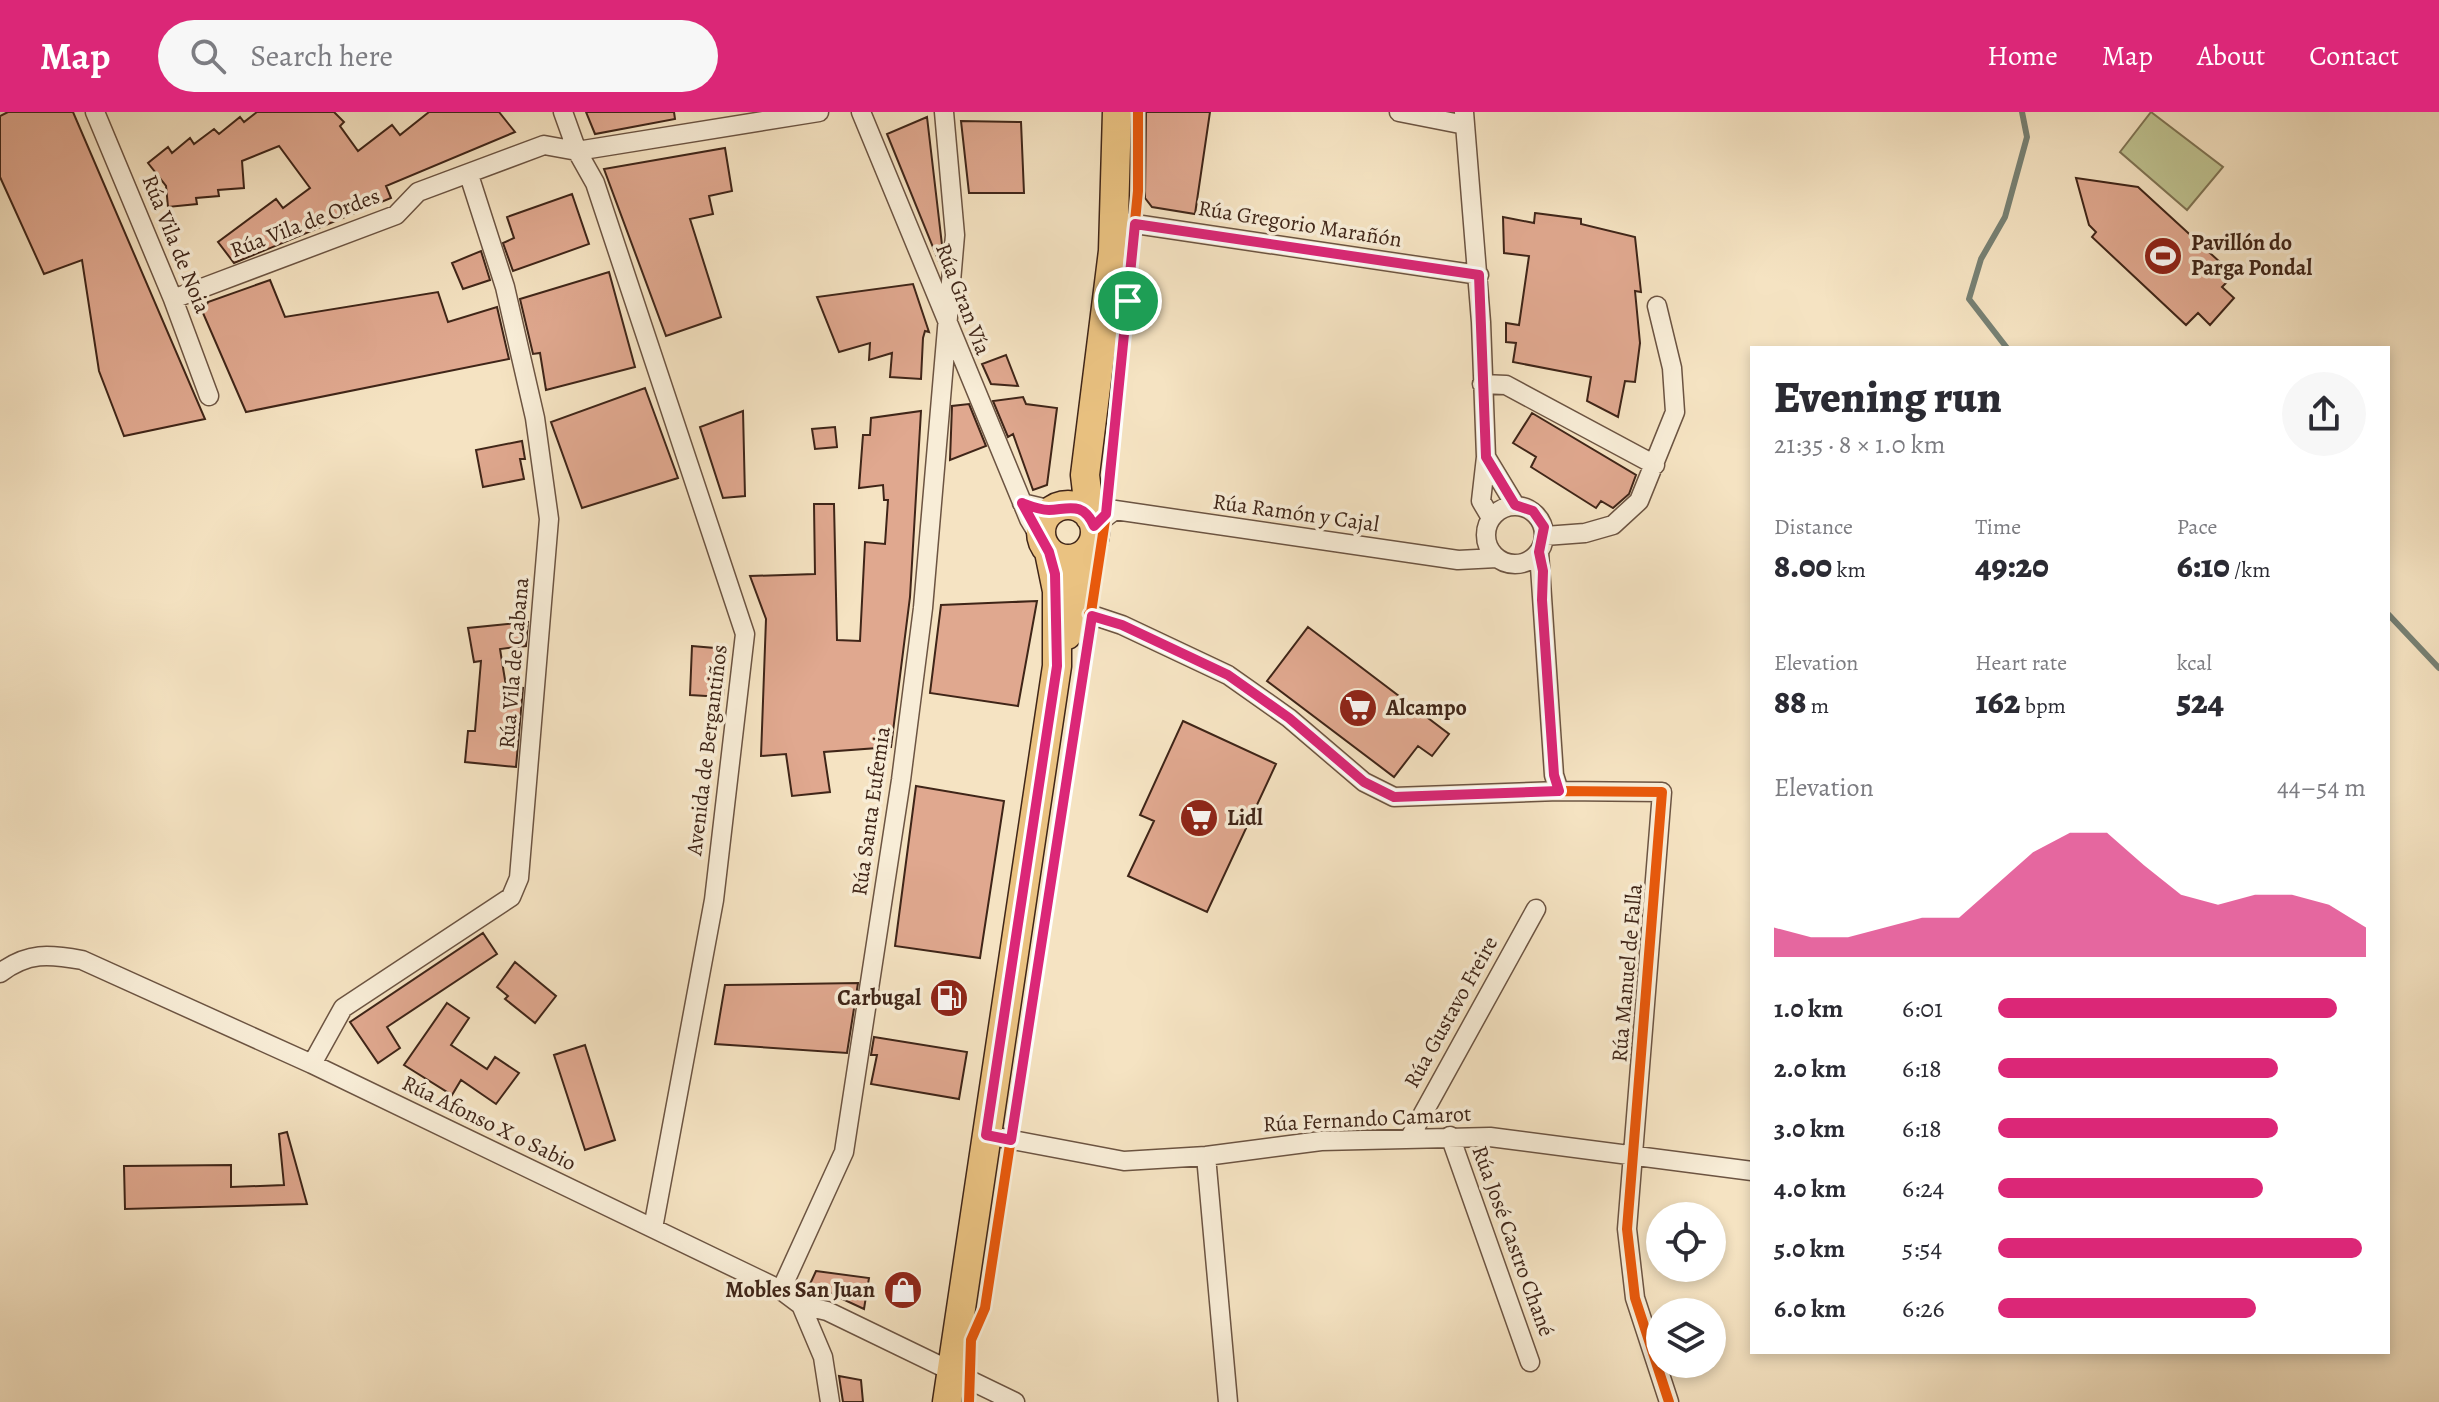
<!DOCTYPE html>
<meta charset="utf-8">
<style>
:root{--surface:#fff;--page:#f7f7f7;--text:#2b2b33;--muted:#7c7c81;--accent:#db2777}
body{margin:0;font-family:Alegreya,serif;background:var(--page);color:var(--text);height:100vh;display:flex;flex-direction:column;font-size:30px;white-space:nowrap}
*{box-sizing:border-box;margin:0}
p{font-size:26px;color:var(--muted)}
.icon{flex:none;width:44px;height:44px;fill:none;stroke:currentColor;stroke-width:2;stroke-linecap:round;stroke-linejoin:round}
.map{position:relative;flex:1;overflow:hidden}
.details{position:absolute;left:1750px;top:234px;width:640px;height:1008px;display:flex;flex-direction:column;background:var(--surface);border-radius:0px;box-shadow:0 4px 12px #0003}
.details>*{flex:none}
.controls{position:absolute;left:1646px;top:1090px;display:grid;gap:16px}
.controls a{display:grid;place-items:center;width:80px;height:80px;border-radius:50%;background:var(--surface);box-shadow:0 4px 12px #0003;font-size:40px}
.pin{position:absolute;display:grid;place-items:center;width:68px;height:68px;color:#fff;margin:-34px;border:4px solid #fff;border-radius:50%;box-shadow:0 2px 8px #0007}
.round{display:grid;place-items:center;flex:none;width:84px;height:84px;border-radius:42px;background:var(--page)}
.head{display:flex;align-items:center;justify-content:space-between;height:136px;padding:0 24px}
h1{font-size:44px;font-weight:800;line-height:60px}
.figures{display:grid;grid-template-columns:repeat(3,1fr);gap:12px;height:136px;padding:8px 24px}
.figures div{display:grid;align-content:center}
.figures b{font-size:34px;font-weight:800}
.figures small{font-size:22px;font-weight:400}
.figures p{font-size:22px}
.chart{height:224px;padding:16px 24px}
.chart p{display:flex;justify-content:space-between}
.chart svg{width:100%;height:144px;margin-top:8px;fill:var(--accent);opacity:.7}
ul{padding:0 24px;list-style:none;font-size:26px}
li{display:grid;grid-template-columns:128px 96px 1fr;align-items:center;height:60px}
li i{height:20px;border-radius:10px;background:var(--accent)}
header{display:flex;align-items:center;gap:48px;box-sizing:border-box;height:112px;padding:0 40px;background:var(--accent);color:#fff}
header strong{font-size:38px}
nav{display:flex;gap:44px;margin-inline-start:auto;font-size:28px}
.search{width:560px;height:72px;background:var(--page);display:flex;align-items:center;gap:20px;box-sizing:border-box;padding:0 28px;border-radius:44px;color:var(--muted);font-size:30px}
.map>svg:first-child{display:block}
.green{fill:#bfc391;stroke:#7f7454;stroke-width:2}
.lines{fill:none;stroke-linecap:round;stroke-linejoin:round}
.stream{stroke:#778174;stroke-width:6}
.building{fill:#e0a88f;stroke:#3f2518;stroke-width:2}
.minor-casing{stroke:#6c5442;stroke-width:21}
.primary-casing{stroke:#3f2518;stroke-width:31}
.minor{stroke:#f8edd7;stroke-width:18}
.primary{stroke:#eac281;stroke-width:28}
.cycleway-casing{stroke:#f8edd7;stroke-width:15}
.cycleway{stroke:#e8590c;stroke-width:10}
.route-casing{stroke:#fff;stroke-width:16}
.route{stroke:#db2777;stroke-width:10}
.labels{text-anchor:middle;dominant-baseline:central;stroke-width:7;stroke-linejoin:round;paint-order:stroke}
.street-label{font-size:22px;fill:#3f2518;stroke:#f8edd7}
.poi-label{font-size:22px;font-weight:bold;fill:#3f2518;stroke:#f8edd7;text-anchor:start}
</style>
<header>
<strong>Map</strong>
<div class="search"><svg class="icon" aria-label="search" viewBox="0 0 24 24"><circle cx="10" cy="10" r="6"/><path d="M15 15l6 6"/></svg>Search here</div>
<nav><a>Home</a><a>Map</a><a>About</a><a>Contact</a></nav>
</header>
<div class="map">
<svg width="2439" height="1290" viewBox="0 0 2439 1290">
<rect width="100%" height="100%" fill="#f5e3c2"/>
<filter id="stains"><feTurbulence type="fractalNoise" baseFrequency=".0025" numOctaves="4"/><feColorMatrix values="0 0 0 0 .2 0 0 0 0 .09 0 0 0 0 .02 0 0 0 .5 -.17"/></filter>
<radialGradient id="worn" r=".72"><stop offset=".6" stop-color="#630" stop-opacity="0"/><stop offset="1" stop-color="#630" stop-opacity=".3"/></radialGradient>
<path class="green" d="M2151 0 2223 55 2187 98 2120 40Z"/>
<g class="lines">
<path class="stream" d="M2007 236 1969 187 1981 147 2005 105 2027 25 2022 0
M2388 502 2439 556"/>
</g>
<path class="building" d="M8 0H73L205 307 124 324 99 259 82 148 44 162 0 65V4Z
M257 0H334L344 10 340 14 358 39 392 13 400 23 429 0H499L515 20 386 74 391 86 234 151 218 130 276 87 283 96 310 76 279 34 242 49 244 76 218 78 219 84 196 86 197 92 168 95 166 74 148 51 168 35 172 41 190 26 194 32 214 17 219 22 240 5 244 10Z
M586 0H674L675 7 595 22Z
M1146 0H1210L1195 102 1152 95 1145 86Z
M927 5 942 133 939 150 887 22Z
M961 9 1021 10 1024 81H969Z
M725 36 732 79 709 84 713 102 690 107 721 205 666 224 604 57Z
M2076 66 2138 75 2234 163 2222 175 2234 186 2210 213 2198 201 2186 213 2092 125 2096 120 2089 113Z
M572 82 589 132 513 159 503 131 514 126 507 105Z
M1535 101 1581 107V112L1635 125 1641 180 1635 179 1640 231 1635 270 1625 269 1618 305 1587 289 1591 265 1513 250 1516 231 1506 230V211L1519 213 1529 144 1504 141 1503 105 1534 111Z
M481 139 490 168 463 177 452 151Z
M609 160 635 255 546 278 540 241 533 242 520 187Z
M270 168 285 205 438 180 448 210 497 195 509 247 246 300 203 201 208 190Z
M913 172 929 220 925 219 923 226 921 267 890 265 892 241 869 248 870 231 839 240 817 185Z
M1006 243 1018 274 991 272 982 252Z
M645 276 678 366 582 396 551 310Z
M1023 285 1026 292 1057 296 1047 373 1033 378 1013 322 1008 325 993 289Z
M969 292 986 334 950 348 952 294Z
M743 299 745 384 723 386 700 315Z
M921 299 910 485 891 635 824 640 830 680 792 684 786 642 761 644 766 507 750 464 815 462 814 392H834L837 528 860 529 865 430 885 432 888 388H884L883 373 859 376 863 323H870L871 306Z
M1532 301 1636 363 1629 382 1613 396 1601 389 1596 396 1531 355 1536 345 1513 331Z
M835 315 837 335 815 337 812 317Z
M522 329 525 347H520L524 367 483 375 476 338Z
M1037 489 1018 594 930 581 941 493Z
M528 510 526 534 500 537 506 574 523 576 516 655 465 650 468 619H475L481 549 474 550 468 516Z
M1308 515 1449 622 1432 644 1418 634 1394 665 1267 569Z
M692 534 726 537 723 585 690 583Z
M1183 609 1276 652 1207 800 1128 764 1154 709 1140 703Z
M916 674 1004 689 980 846 895 834Z
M483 821 497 842 387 915 400 936 378 951 350 910Z
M515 850 556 884 535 911 505 887 508 884 497 875Z
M858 871 847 941 715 932 725 873Z
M447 891 469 906 451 933 487 957 495 945 519 961 496 992 461 968 452 983 404 953Z
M874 925 967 940 959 987 871 972 877 943H871Z
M585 933 615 1028 585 1038 554 943Z
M287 1020 307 1092 125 1097 124 1054 231 1053V1075L284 1073 279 1022Z
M816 1159 869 1166 864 1197 810 1172Z
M839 1264 861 1268 863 1290H843Z"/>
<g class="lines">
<g class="minor-casing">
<path id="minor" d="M95 0 173 187 209 284
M563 0 577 39 595 71 745 522 714 788 653 1116
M861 0 1029 407 1041 427
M1399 0 1465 13
M1464 0 1481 210 1486 345 1481 389 1491 406
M1115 109 1479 163
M173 187 396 103 418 80 544 33 577 39 819 0
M1482 272 1506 273 1655 353
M1486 345 1515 393
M1022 391 1052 398
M1486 423a29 29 0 1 1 58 0a29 29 0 1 1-58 0Z
M1094 414 1115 398 1458 448 1497 446
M1545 424 1585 421 1613 413 1639 389 1675 300 1672 256 1657 194
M1539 440 1554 663 1559 679
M1089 502 1122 513 1228 563 1289 606 1364 670 1394 685 1559 679 1662 680 1627 1117 1635 1186 1669 1290
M0 861C28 840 49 842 82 848L312 952 781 1178 801 1193 827 1199 1015 1290
M312 952 343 896 511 785 519 766 549 407 535 306 505 175 469 63
M986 1023 1124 1049 1206 1044 1321 1029 1490 1025 1752 1059
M1450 1024 1530 1250
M1409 1027 1536 797
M1206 1044 1228 1290
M781 1178 844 1040 901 668 923 496 955 123 944 0
M801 1193 823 1245 830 1290"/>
</g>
<g class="primary-casing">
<path id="primary" d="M1041 420a27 27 0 1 1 54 0a27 27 0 1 1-54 0Z
M1090 405 1085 363 1113 139 1117 0
M1067 523 1087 440
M947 1290 1057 554V479L1049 440"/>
</g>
<use href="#minor" class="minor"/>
<use href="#primary" class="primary"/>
<g class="cycleway-casing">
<path id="cycleway" d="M1089 502 1122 513 1228 563 1289 606 1364 670 1394 685 1559 679 1662 680 1627 1117 1635 1186 1669 1290
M969 1290 971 1228 985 1196 1106 402 1138 79V0"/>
</g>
<use href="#cycleway" class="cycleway"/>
</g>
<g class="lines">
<g class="route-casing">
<path id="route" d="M1135 112 1479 163 1486 345 1515 393 1533 399 1544 415 1539 440 1543 459 1542 488 1554 663 1559 679 1394 685 1364 670 1289 606 1228 563 1122 513 1092 504 1011 1028 986 1023 1057 554 1055 462 1049 440 1022 391C1030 394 1040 398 1049 398 1069 397 1083 389 1094 414L1106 402Z"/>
</g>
<use href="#route" class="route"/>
</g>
<defs>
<g id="stadium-disc" transform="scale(2)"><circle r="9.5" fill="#8f2418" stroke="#f8edd7"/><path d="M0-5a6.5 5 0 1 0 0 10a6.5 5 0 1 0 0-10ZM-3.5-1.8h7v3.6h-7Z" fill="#fff"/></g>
<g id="supermarket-disc" transform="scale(2)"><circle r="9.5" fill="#8f2418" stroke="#f8edd7"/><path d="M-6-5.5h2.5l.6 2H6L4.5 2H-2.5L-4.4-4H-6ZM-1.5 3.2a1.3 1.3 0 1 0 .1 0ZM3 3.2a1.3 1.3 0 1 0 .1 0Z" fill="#fff"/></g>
<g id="fuel-disc" transform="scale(2)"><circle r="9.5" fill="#8f2418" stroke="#f8edd7"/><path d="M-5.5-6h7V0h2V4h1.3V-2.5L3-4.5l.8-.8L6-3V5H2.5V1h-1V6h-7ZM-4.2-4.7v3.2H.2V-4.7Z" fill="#fff"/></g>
<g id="shop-disc" transform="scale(2)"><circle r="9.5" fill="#8f2418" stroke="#f8edd7"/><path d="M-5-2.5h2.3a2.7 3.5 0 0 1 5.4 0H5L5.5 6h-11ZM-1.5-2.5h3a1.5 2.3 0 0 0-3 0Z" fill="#fff"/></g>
</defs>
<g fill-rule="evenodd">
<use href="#stadium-disc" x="2163" y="144"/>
<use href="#supermarket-disc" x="1358" y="596"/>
<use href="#supermarket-disc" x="1199" y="706"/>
<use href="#fuel-disc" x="949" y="886"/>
<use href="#shop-disc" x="903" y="1178"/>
</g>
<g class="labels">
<g class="street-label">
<text transform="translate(305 111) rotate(-21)">Rúa Vila de Ordes</text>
<text transform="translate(1300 112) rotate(9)">Rúa Gregorio Marañón</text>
<text transform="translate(176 132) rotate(68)">Rúa Vila de Noia</text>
<text transform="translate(963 187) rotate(69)">Rúa Gran Vía</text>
<text transform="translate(1296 401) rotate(8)">Rúa Ramón y Cajal</text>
<text transform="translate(514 551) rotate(-85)">Rúa Vila de Cabana</text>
<text transform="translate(707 638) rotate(-83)">Avenida de Bergantiños</text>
<text transform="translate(871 699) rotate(-82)">Rúa Santa Eufemia</text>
<text transform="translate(1627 861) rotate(-85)">Rúa Manuel de Falla</text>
<text transform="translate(1451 900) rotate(-61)">Rúa Gustavo Freire</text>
<text transform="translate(1367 1007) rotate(-3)">Rúa Fernando Camarot</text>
<text transform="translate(489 1011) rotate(26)">Rúa Afonso X o Sabio</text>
<text transform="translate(1513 1129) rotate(70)">Rúa José Castro Chané</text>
</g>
<g class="poi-label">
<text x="2191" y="131">Pavillón do<tspan x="2191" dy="25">Parga Pondal</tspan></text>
<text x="1386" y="596">Alcampo</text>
<text x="1227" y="706">Lidl</text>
<text x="921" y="886" text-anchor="end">Carbugal</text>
<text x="875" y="1178" text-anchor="end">Mobles San Juan</text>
</g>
</g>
<rect width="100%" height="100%" filter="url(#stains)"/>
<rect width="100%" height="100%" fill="url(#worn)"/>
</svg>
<div class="controls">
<a><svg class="icon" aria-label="locate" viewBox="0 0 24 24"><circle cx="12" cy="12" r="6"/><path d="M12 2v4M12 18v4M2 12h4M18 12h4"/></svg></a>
<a><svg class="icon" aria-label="layers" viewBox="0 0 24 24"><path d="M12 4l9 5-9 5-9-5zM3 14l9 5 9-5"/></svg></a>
</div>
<div class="pin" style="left:1128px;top:189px;background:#1e9e55"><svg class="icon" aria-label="arrive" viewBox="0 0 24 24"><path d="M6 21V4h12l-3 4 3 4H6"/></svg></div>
<section class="details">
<div class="head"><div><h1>Evening run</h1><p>21:35 · 8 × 1.0 km</p></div><a class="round"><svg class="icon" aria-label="share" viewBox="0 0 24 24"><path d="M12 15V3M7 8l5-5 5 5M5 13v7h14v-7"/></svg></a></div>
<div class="figures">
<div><p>Distance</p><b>8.00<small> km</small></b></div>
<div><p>Time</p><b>49:20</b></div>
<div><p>Pace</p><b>6:10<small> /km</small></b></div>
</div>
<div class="figures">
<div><p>Elevation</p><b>88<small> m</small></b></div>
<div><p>Heart rate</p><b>162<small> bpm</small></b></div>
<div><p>kcal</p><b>524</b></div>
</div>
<div class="chart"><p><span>Elevation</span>44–54 m</p>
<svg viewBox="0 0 160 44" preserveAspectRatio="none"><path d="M0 44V35L10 38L20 38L30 35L40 32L50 32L60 22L70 12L80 6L90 6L100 16L110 25L120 28L130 25L140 25L150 28L160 35V44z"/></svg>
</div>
<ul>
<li><b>1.0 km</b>6:01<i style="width:92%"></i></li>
<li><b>2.0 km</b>6:18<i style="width:76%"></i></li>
<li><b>3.0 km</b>6:18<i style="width:76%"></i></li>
<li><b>4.0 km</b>6:24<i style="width:72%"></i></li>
<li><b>5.0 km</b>5:54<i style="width:99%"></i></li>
<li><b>6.0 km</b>6:26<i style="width:70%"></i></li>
</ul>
</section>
</div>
